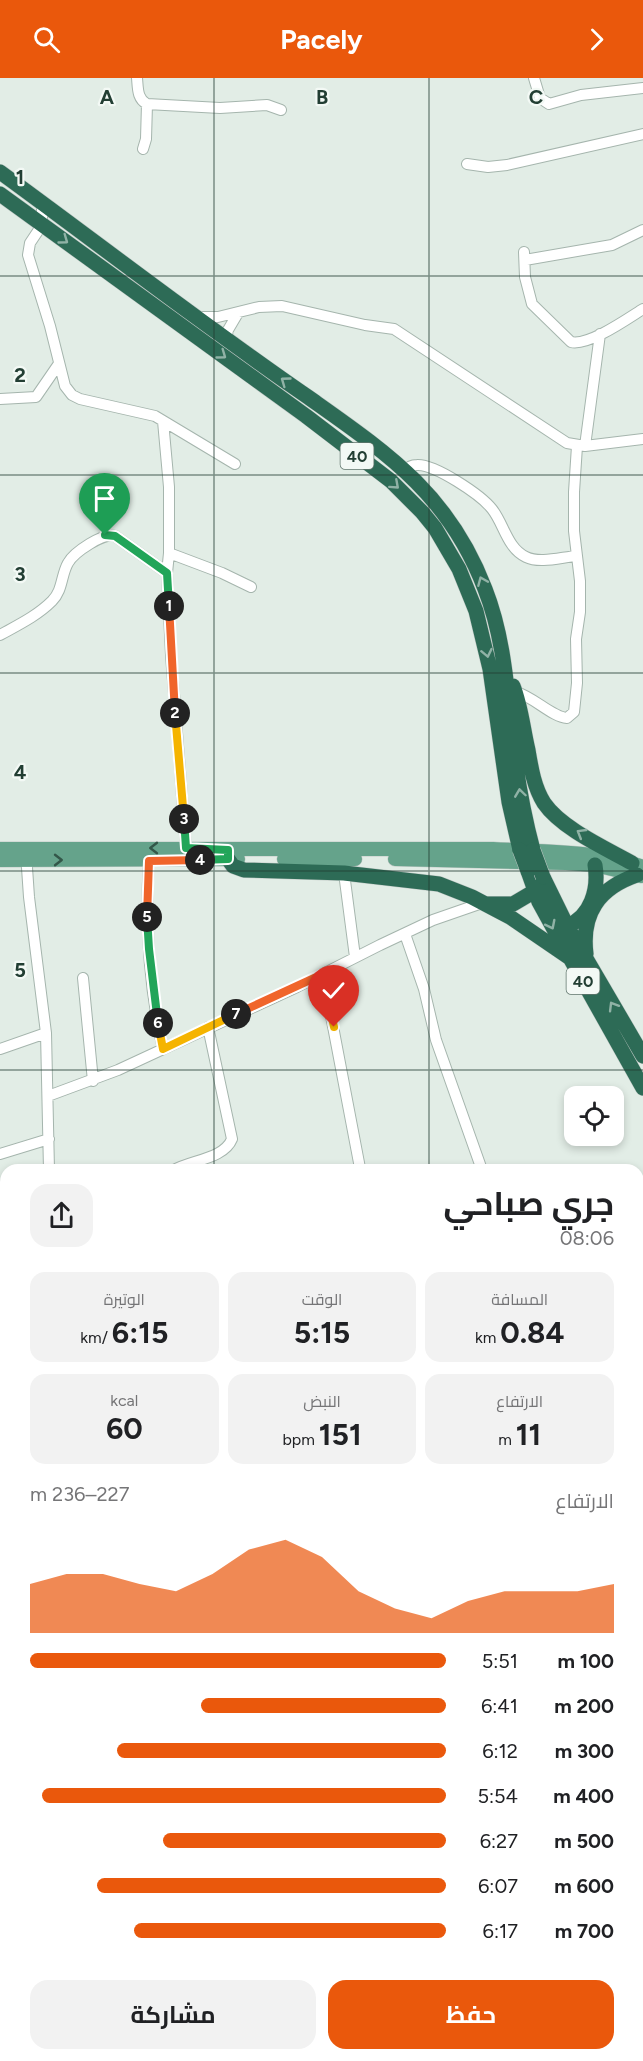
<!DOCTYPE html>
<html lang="ar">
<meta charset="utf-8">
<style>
:root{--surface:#fff;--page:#f2f2f2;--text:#202124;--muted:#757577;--accent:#ea580c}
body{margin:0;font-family:Figtree,Cairo,sans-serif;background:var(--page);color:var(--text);direction:rtl;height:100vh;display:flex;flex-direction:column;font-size:22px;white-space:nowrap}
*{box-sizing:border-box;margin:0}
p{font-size:20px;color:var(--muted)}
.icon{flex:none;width:33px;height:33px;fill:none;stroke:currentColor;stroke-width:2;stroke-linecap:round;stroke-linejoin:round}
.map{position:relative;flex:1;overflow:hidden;direction:ltr}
.panel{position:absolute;left:0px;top:1086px;width:644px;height:897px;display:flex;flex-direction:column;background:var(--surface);border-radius:18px 18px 0 0;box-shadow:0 3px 9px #0003;direction:rtl}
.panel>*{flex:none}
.fabs{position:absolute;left:564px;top:1008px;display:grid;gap:12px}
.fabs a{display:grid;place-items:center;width:60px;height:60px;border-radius:12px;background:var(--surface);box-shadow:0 3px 9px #0003;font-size:30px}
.pin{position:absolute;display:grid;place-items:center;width:51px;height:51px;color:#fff;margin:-62px -26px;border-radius:50% 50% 50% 0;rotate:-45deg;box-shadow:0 0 6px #0007}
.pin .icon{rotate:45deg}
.km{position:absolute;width:30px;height:30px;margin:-15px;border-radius:50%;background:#222;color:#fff;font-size:16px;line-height:30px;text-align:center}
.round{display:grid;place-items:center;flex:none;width:63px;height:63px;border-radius:18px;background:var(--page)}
.headline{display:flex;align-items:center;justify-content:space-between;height:102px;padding:0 30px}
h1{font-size:33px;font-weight:700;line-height:45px}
.metrics{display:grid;grid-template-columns:repeat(3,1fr);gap:9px;height:102px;padding:6px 30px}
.metrics div{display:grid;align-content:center;border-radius:15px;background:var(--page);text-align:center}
.metrics b{font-size:30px;font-weight:700}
.metrics small{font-size:16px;font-weight:400}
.metrics p{font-size:16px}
.chart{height:168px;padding:12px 30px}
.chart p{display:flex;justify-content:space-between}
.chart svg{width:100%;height:108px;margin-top:6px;fill:var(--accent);opacity:.7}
.primary-button{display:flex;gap:12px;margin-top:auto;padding:12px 30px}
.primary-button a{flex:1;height:69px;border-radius:18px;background:var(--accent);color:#fff;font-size:24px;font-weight:700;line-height:69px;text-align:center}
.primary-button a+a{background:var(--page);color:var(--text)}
ul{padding:0 30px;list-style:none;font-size:20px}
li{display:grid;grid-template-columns:96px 72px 1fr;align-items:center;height:45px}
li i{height:15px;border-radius:8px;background:var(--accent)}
header{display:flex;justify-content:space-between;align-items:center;height:78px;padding:0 30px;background:var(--accent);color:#fff;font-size:27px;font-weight:700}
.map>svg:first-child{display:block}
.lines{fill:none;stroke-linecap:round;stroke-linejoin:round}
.minor-casing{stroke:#a5b5ad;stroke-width:12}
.major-casing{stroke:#c1c9c6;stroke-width:15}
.highway-casing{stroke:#c1c9c6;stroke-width:16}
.minor{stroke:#fff;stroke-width:10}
.major{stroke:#65a38b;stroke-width:14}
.highway{stroke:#2d6b56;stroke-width:15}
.highway-bridge-casing{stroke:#c1c9c6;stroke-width:16;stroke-linecap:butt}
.highway-bridge{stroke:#2d6b56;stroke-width:15}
.oneway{stroke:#90b2a6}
.oneway2{stroke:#335749}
.split-1-casing{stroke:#fff;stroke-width:12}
.split-2-casing{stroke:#fff;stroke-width:12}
.split-3-casing{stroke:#fff;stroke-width:12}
.split-4-casing{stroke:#fff;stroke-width:12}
.split-5-casing{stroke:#fff;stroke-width:12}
.split-6-casing{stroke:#fff;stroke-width:12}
.split-7-casing{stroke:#fff;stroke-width:12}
.split-8-casing{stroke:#fff;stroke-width:12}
.split-9-casing{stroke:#fff;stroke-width:12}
.split-1{stroke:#22a559;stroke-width:8}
.split-2{stroke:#f0652b;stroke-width:8}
.split-3{stroke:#f5b400;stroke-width:8}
.split-4{stroke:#22a559;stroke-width:8}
.split-5{stroke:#f0652b;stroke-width:8}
.split-6{stroke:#22a559;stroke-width:8}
.split-7{stroke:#f5b400;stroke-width:8}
.split-8{stroke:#f0652b;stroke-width:8}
.split-9{stroke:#f5b400;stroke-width:8}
.grid{fill:none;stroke:#223e33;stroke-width:1.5;stroke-opacity:0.55}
.labels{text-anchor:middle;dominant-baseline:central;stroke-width:4.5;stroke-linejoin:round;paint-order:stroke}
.shield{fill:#f3f9f5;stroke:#61766d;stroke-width:1.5}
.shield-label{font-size:16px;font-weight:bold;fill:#223e33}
.grid-label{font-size:20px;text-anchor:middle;font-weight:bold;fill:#223e33;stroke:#f3f9f5;stroke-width:4.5;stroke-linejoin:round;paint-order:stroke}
</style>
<header><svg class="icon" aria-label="forward" viewBox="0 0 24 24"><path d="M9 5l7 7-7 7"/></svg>Pacely<svg class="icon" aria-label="search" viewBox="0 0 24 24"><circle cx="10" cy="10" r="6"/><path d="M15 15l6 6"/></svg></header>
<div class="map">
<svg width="643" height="1983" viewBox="0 0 643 1983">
<rect width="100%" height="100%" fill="#e2ede6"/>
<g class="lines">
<g class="minor-casing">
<path id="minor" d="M137 0C138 10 137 21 147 26L220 30 267 27 281 32
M534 0 540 20 549 26 581 17 643 10
M143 71 146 61 147 26
M467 86 488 89 507 87 643 56
M42 124V147L30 165 28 177 50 248 65 308 72 317 80 321 155 338 235 386
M524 174 525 199 532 226 571 264C589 268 627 241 643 231
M525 182 612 167 643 152
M197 239H218L259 229 282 228 365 247 394 251 567 365 585 368 643 361
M226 260 228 252 238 235
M0 321 36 319 58 287
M163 343 169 409V475L167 495 171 577 186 770
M585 368 600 256
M405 393C408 389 412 387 417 387 435 386 481 417 492 431 504 446 507 470 526 479 540 486 562 479 577 478
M169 475 222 495 251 509
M0 557C18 547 37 538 52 523 63 512 61 497 68 485 74 474 104 454 115 458L167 495
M516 614C534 619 552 639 567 640L574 634 577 605 576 561 580 534V503L574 453V414L577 368
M26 775 29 819 46 955 49 1092
M149 783C145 846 149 909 163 971
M344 795 355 879
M405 856 424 911 436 962 482 1092
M323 896 360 1090
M83 900 93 1003
M0 971 46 955
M48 1018 118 992 297 909 380 867 433 842 482 825
M0 1076 49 1061
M174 1092C191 1082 224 1081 232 1061L208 949
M638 1134 643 1132
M0 1215 6 1214
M0 1289 6 1288
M0 1415 6 1408
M0 1428 6 1433
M638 1493H643
M0 1530H6
M2 1627 6 1626
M0 1667 6 1672
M0 1779 6 1777
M0 1806 6 1808
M0 1871 6 1865
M0 1923 6 1939
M17 1977 19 1983
M454 1977 456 1983
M548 1977 555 1983"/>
</g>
<g class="major-casing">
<path id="major" d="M0 771H493C543 774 595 772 643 789
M284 781H355
M395 781 566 785 595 787 641 798
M0 782 238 781"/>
</g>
<g class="highway-casing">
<path id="highway" d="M0 94C66 142 130 191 196 239 233 266 270 293 308 319 387 375 449 416 485 511 502 554 506 600 511 646 515 688 522 731 533 772
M0 116 306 338 391 403 422 434 435 450 459 491 476 533 490 591 509 724 520 772
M513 608C521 628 523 651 528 672 531 690 534 709 544 725 561 750 605 770 632 785
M228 781 233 788 244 792 344 795 439 806 472 819 510 839 570 880
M528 793 539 824 556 855 643 1010
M543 799 567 848 643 978
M488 826H513L535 813
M567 848C591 839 599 811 595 787
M586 876C581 835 599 810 637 797"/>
</g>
<use href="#minor" class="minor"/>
<use href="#major" class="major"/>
<use href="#highway" class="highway"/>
<g class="highway-bridge-casing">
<path id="highway-bridge" d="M520 772 528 793
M533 772 543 799"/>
</g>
<use href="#highway-bridge" class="highway-bridge"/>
</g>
<defs><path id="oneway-chevron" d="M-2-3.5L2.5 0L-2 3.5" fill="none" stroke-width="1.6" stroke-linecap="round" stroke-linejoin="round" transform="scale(1.5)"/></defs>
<g class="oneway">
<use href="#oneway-chevron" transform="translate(64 162) rotate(36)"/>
<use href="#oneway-chevron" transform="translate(222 277) rotate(36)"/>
<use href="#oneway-chevron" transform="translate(285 303) rotate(-144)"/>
<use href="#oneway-chevron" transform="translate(395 407) rotate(42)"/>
<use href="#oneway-chevron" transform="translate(482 503) rotate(-113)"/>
<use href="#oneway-chevron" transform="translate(487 575) rotate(78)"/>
<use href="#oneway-chevron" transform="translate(520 715) rotate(-98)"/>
<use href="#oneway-chevron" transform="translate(581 755) rotate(-149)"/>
<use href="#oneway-chevron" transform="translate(551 847) rotate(63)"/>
<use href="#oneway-chevron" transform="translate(613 928) rotate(-121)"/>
</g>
<g class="oneway2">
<use href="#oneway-chevron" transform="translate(154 770) rotate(180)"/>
<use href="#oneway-chevron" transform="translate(58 782)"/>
</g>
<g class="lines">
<g class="split-1-casing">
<path id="split-1" d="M105 457 115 458 167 495 169 528"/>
</g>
<g class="split-2-casing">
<path id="split-2" d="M169 528 175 635"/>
</g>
<g class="split-3-casing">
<path id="split-3" d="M175 635 184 741"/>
</g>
<g class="split-4-casing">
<path id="split-4" d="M184 741 186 770 228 772V781L200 782"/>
</g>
<g class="split-5-casing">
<path id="split-5" d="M147 839 149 783 200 782"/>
</g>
<g class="split-6-casing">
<path id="split-6" d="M147 839 149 871 158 945"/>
</g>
<g class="split-7-casing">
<path id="split-7" d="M158 945 163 971 236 936"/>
</g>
<g class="split-8-casing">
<path id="split-8" d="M236 936 323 896 325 907"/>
</g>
<g class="split-9-casing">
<path id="split-9" d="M325 907 334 949"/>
</g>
<use href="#split-1" class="split-1"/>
<use href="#split-2" class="split-2"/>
<use href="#split-3" class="split-3"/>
<use href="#split-4" class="split-4"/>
<use href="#split-5" class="split-5"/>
<use href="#split-6" class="split-6"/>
<use href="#split-7" class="split-7"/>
<use href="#split-8" class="split-8"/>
<use href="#split-9" class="split-9"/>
</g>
<path class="grid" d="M214 0V1092M429 0V1092M0 198H643M0 397H643M0 595H643M0 793H643M0 992H643M0 1190H6M638 1190H643M0 1388H6M638 1388H643M0 1586H6M638 1586H643M0 1785H6M638 1785H643M214 1977V1983M429 1977V1983"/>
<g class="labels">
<g class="shield">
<rect x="340.5" y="365" width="33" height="26" rx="4.5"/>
<rect x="566.5" y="890" width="33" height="26" rx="4.5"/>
</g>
<g class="shield-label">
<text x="357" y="378">40</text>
<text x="583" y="903">40</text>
</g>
</g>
<g class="grid-label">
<text x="107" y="26">A</text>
<text x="322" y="26">B</text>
<text x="536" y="26">C</text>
<text x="20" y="106">1</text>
<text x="20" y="304">2</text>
<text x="20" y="503">3</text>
<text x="20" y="701">4</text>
<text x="20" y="899">5</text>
</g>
</svg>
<div class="fabs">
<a><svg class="icon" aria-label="locate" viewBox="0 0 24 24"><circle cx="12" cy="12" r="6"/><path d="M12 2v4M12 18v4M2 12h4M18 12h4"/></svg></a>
</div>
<div class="pin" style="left:105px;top:457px;background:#1e9e55"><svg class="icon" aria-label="arrive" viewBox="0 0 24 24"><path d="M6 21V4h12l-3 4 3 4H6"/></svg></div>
<div class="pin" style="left:334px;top:949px;background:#d93025"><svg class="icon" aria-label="check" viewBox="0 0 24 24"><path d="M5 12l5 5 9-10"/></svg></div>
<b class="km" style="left:169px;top:528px">1</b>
<b class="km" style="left:175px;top:635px">2</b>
<b class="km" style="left:184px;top:741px">3</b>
<b class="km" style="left:200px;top:782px">4</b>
<b class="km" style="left:147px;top:839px">5</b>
<b class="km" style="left:158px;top:945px">6</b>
<b class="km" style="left:236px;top:936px">7</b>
<section class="panel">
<div class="headline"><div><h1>جري صباحي</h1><p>08:06</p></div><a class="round"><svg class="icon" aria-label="share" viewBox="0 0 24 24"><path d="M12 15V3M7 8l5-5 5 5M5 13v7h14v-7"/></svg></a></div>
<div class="metrics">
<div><p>المسافة</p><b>0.84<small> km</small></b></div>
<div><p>الوقت</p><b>5:15</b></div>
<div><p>الوتيرة</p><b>6:15<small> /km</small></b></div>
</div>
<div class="metrics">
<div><p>الارتفاع</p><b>11<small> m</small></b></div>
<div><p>النبض</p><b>151<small> bpm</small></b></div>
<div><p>kcal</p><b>60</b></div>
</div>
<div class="chart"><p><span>الارتفاع</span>227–236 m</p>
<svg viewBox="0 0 160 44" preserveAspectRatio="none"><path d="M0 44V24L10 20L20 20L30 24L40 27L50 20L60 10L70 6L80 13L90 27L100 34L110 38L120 31L130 27L140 27L150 27L160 24V44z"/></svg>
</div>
<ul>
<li><b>100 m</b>5:51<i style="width:100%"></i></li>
<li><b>200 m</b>6:41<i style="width:59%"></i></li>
<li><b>300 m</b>6:12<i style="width:79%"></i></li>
<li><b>400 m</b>5:54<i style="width:97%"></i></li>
<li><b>500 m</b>6:27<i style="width:68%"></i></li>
<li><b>600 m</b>6:07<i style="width:84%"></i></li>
<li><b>700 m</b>6:17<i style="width:75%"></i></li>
</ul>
<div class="primary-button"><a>حفظ</a><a>مشاركة</a></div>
</section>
</div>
